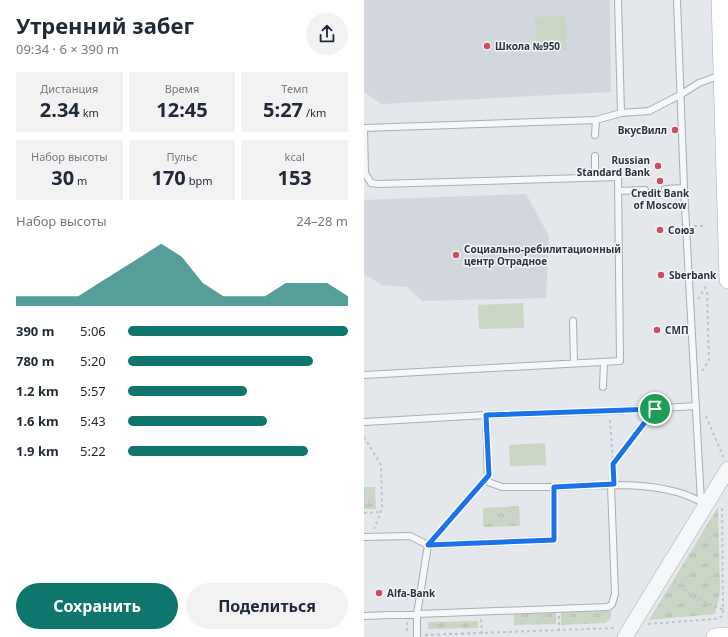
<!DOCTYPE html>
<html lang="ru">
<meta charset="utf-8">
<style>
:root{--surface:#fff;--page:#f2f2f3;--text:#1f2937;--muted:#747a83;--accent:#0f766e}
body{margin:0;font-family:"Noto Sans",sans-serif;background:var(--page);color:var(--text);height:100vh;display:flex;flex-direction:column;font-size:15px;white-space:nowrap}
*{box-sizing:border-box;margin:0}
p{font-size:13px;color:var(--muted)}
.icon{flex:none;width:22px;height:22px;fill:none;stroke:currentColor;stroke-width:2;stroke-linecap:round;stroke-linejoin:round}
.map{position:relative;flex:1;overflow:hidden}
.side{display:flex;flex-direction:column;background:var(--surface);width:364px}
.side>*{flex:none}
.pin{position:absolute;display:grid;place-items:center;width:34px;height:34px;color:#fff;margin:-17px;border:2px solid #fff;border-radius:50%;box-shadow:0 1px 4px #0007}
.round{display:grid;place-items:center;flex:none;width:42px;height:42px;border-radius:21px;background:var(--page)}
.summary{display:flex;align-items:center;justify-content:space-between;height:68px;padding:0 16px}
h1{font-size:22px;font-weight:700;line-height:30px}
.stats{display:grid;grid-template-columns:repeat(3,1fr);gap:6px;height:68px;padding:4px 16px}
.stats div{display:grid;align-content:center;border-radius:0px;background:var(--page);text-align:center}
.stats b{font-size:20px;font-weight:700}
.stats small{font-size:11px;font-weight:400}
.stats p{font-size:11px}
.chart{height:112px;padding:8px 16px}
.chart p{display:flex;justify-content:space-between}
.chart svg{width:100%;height:72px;margin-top:4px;fill:var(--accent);opacity:.7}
.primary-button{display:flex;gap:8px;margin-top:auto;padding:8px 16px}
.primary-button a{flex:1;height:46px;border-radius:24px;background:var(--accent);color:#fff;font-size:16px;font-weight:700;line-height:46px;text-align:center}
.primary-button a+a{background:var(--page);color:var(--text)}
ul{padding:0 16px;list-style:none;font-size:13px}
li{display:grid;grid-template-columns:64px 48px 1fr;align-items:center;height:30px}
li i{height:10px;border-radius:5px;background:var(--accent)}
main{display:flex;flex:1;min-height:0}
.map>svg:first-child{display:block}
.built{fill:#d2d6dd}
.grass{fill:url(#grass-tufts)}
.pitch{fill:#c9d5c5}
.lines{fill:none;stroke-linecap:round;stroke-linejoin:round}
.service-casing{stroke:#a9aeb5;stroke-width:8}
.tertiary-casing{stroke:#a9aeb5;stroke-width:16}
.secondary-casing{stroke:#a9aeb5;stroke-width:18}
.path{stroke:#c1c4ca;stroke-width:2;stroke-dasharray:3 3;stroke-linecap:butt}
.service{stroke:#f6f7f9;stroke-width:6}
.tertiary{stroke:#f6f7f9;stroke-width:15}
.secondary{stroke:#fff;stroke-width:17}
.route-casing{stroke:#fff;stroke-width:8}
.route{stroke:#1a73e8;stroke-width:5}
.poi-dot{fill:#cb4e60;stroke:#f4f6f8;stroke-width:1.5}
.labels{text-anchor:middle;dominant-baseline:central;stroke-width:3;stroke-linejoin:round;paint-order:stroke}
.poi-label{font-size:10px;font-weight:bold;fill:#2c3443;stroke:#f4f6f8;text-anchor:start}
</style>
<main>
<section class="side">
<div class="summary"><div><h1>Утренний забег</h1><p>09:34 · 6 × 390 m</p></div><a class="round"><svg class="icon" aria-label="share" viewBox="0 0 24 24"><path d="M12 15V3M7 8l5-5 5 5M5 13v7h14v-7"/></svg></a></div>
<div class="stats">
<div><p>Дистанция</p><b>2.34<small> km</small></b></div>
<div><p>Время</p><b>12:45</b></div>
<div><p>Темп</p><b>5:27<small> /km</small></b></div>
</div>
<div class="stats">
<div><p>Набор высоты</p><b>30<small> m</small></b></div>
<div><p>Пульс</p><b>170<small> bpm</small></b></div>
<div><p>kcal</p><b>153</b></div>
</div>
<div class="chart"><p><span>Набор высоты</span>24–28 m</p>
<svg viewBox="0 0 160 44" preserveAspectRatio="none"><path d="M0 44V38L10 38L20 38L30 38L40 30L50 22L60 14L70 6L80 14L90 30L100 38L110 38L120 38L130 30L140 30L150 30L160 38V44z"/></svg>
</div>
<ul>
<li><b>390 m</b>5:06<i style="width:100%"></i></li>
<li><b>780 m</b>5:20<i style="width:84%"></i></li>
<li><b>1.2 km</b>5:57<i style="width:54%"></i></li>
<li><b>1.6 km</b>5:43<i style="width:63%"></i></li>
<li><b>1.9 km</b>5:22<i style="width:82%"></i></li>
</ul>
<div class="primary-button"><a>Сохранить</a><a>Поделиться</a></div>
</section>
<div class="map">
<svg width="364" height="637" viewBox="0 0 364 637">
<defs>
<pattern id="grass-tufts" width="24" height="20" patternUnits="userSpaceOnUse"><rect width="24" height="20" fill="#c9d5c5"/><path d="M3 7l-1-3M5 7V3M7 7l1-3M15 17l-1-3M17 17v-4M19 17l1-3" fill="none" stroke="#adb7aa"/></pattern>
</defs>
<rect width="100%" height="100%" fill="#e4e7eb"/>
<path class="built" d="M0 0H246L247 92 17 104 0 92Z
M162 194 185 236 182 298 58 301 43 287 18 285 0 274V200Z"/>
<path class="grass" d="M0 487H11L12 509H0Z
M155 506 156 526 119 527V508Z
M354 507 356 592 351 614 285 620Z
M247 611V618L241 623 197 625V612Z
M192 613V624L150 625V614Z
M114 621V628L64 629V622Z"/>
<path class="pitch" d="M201 16 203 50 173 52 171 17Z
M159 303 160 328 115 329 114 305Z
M181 443 182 465 146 466 145 445Z"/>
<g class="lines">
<g class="service-casing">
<path id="service" d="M254 0 257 113
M313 0 320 188 337 502
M0 128 232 120 257 113 285 111 316 95 335 83 357 75
M231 135 232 120
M231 178V156
M301 189 320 188
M254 191 281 190
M209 321 210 362
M0 375 256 361 254 177 14 184 7 183 1 173 0 128
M239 387 240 362
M122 415 124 482 138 487H190
M0 422 122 415 246 411 332 406
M0 537 46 536 64 545 53 614V637
M64 545 190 540V487C234 485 302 479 340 504
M0 616 244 607 248 604 251 594 247 485"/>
</g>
<g class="tertiary-casing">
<path id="tertiary" d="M261 637 364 469"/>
</g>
<g class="secondary-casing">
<path id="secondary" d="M356 0 364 280
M351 637 364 636"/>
</g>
<path class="path" d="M330 226H341
M334 299 343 285
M338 371 345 360 343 292
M342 416 359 456 357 458
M246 420 250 477
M0 437 17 465 18 509 10 529
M249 464 286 417
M0 513 16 512
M72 536 116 485
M310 581 331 598 360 610
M195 616V631
M117 619 118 634
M43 622V631
M284 624 351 619 357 617 359 614 358 505
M61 635 252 628"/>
<use href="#service" class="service"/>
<use href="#tertiary" class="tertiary"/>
<use href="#secondary" class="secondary"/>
</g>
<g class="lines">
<g class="route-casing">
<path id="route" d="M291 409 249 464 250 484 190 487V540L64 545 125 475 122 415Z"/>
</g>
<use href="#route" class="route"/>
</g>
<g class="poi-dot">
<circle cx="123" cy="46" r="4"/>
<circle cx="311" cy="130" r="4"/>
<circle cx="294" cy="166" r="4"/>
<circle cx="296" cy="181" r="4"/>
<circle cx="296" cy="230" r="4"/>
<circle cx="92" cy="255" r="4"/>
<circle cx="297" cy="275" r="4"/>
<circle cx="293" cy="330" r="4"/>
<circle cx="15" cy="593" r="4"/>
</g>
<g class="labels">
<g class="poi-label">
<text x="131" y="46">Школа №950</text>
<text x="303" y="130" text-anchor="end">ВкусВилл</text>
<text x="286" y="160" text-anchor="end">Russian<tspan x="286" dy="12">Standard Bank</tspan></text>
<text x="296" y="193" text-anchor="middle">Credit Bank<tspan x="296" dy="12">of Moscow</tspan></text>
<text x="304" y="230">Союз</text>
<text x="100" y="249">Социально-ребилитационный<tspan x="100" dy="12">центр Отрадное</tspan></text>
<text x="305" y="275">Sberbank</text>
<text x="301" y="330">СМП</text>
<text x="23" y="593">Alfa-Bank</text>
</g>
</g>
</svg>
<div class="pin" style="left:291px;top:409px;background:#1e9e55"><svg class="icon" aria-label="arrive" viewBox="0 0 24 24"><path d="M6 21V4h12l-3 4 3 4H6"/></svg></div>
</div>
</main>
